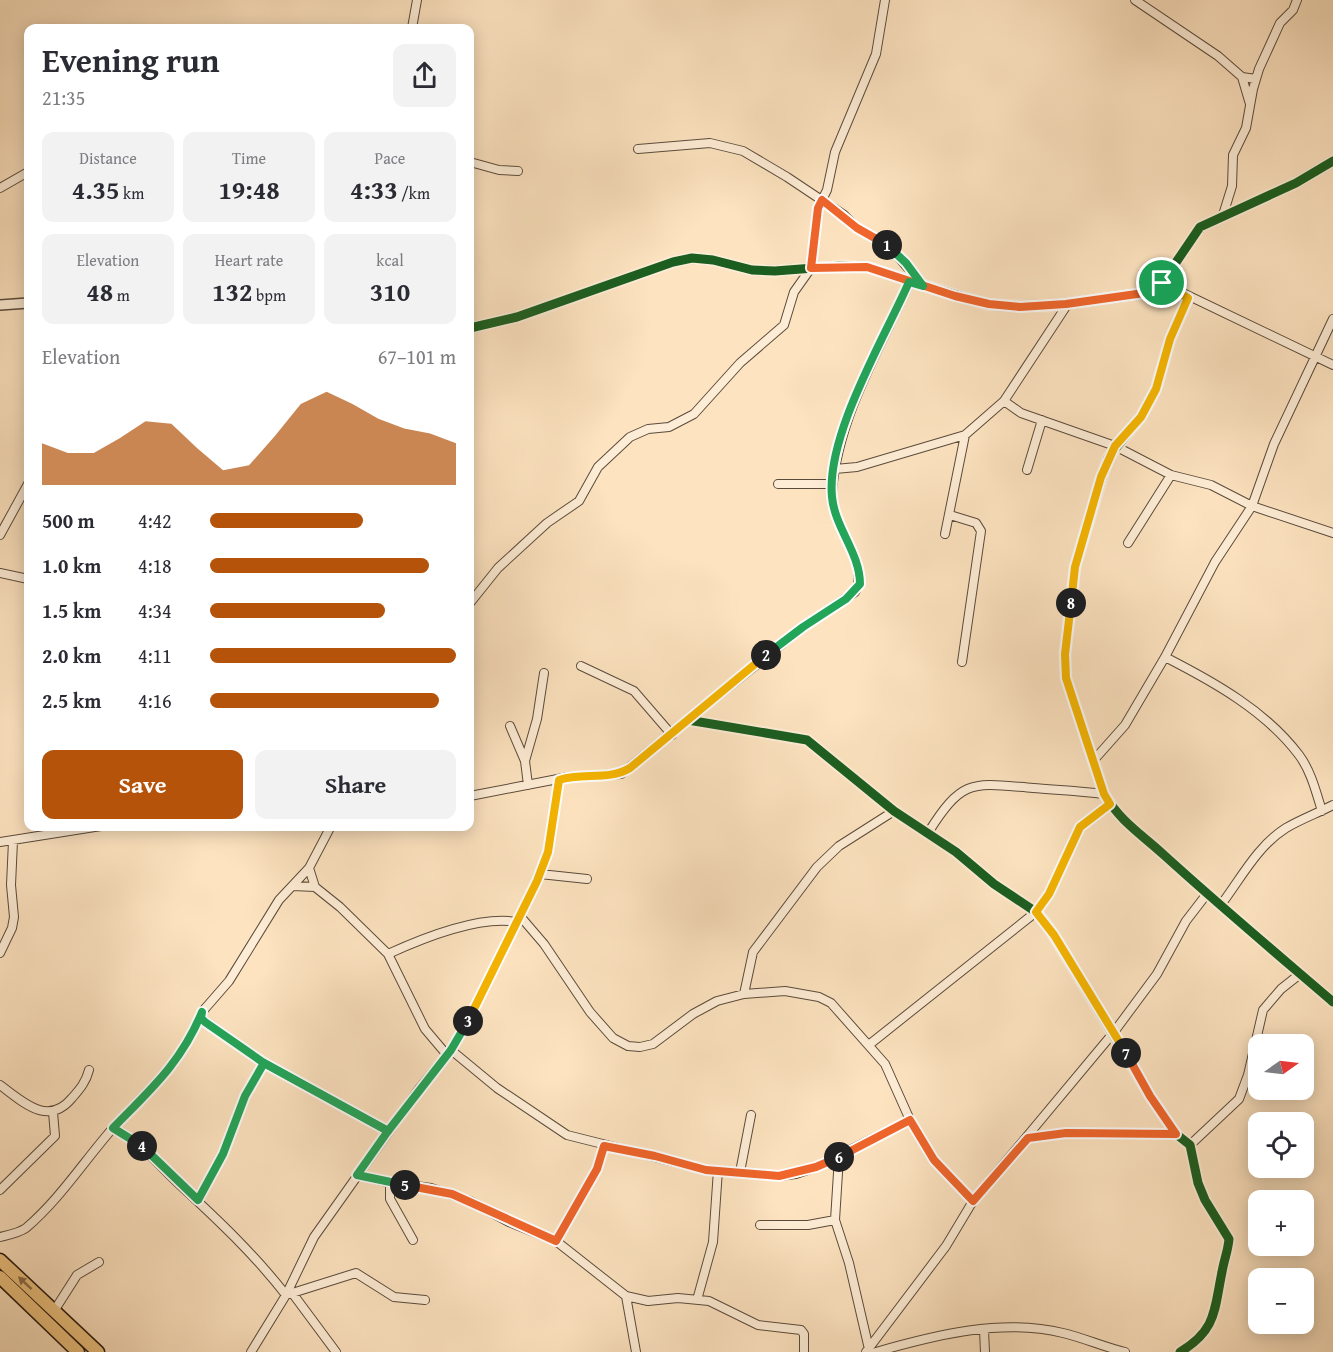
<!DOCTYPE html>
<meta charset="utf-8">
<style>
:root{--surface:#fff;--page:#f2f2f3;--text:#2b2b33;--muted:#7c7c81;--accent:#b45309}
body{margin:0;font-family:"Gentium Book Plus",serif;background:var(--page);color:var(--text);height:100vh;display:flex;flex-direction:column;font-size:22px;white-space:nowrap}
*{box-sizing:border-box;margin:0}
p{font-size:20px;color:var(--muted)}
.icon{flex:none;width:33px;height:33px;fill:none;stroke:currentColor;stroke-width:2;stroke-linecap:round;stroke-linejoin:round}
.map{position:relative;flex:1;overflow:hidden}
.drawer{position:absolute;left:24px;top:24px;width:450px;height:807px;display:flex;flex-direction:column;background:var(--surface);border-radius:12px;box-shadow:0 3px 15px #0003}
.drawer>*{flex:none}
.needle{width:39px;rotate:76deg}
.buttons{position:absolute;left:1248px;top:1034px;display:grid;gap:12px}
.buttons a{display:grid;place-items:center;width:66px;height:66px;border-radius:12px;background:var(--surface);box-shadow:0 3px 15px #0003;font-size:30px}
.pin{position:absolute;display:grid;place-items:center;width:51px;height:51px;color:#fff;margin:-26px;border:3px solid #fff;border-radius:50%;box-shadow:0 2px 6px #0007}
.km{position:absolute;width:30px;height:30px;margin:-15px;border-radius:50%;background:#222;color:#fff;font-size:16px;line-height:30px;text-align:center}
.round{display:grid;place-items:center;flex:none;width:63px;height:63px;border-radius:12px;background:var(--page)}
.headline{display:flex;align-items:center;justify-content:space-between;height:102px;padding:0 18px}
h1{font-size:33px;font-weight:700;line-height:45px}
.metrics{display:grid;grid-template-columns:repeat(3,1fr);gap:9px;height:102px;padding:6px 18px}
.metrics div{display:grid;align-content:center;border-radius:12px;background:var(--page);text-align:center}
.metrics b{font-size:26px;font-weight:700}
.metrics small{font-size:16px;font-weight:400}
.metrics p{font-size:16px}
.chart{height:168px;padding:12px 18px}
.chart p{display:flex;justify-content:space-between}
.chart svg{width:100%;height:108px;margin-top:6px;fill:var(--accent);opacity:.7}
.button{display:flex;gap:12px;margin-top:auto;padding:12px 18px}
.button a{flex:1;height:69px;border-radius:12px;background:var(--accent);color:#fff;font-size:24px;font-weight:700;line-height:69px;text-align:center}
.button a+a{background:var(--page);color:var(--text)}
ul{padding:0 18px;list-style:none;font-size:20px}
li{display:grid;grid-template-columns:96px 72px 1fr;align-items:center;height:45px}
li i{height:15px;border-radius:8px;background:var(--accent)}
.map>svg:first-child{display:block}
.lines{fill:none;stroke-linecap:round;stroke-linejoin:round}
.minor-casing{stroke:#5b4b3b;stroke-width:10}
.tertiary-casing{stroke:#5b4b3b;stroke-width:12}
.trunk-casing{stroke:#25180f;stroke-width:15}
.minor{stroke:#feedd6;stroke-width:8}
.tertiary{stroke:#feedd6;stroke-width:9}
.trunk{stroke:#eec280;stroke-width:12}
.cycleway-casing{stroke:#feedd6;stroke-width:13}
.cycleway{stroke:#1b5e20;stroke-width:9}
.oneway{fill:#8a6d48}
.split-1-casing{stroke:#fff;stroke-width:12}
.split-2-casing{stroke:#fff;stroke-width:12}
.split-3-casing{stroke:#fff;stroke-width:12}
.split-4-casing{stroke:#fff;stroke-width:12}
.split-5-casing{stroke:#fff;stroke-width:12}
.split-6-casing{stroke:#fff;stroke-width:12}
.split-7-casing{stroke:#fff;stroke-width:12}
.split-8-casing{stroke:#fff;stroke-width:12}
.split-9-casing{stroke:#fff;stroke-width:12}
.split-1{stroke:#f0652b;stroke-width:8}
.split-2{stroke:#22a559;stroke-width:8}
.split-3{stroke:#f5b400;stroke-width:8}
.split-4{stroke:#22a559;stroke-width:8}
.split-5{stroke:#22a559;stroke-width:8}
.split-6{stroke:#f0652b;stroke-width:8}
.split-7{stroke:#f0652b;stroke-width:8}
.split-8{stroke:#f5b400;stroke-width:8}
.split-9{stroke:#f5b400;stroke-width:8}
</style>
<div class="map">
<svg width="1333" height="1352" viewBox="0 0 1333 1352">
<rect width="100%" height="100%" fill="#fde3c0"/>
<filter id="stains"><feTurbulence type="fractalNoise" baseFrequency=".00333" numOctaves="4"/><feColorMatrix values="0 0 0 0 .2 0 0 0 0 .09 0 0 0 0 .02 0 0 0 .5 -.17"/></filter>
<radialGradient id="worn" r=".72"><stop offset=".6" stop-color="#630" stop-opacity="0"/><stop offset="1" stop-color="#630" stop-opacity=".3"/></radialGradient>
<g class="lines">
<g class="minor-casing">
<path id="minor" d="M1135 0 1218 56 1242 77 1256 79
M412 28 417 0
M1242 77 1250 104
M638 149 710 143 743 151 787 177 844 215 857 228 891 248 922 285
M470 162 499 170 518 171
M0 188 28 172
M1223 215 1232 186 1233 155 1246 128 1253 89 1259 69 1280 23 1293 10 1297 0
M1162 283 1333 365
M1188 298 1170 340 1156 389 1141 417 1108 458 1075 567 1065 654 1066 678 1104 794C1121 822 1140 833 1164 855 1219 905 1276 953 1333 1002
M1004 401 1021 413 1115 446 1171 475 1211 485 1252 506 1333 533
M835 469 857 467 965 435 1004 401 1067 305
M1027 470 1042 420
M778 484H833
M950 515 976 523 981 531 962 662
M945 534 965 435
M0 535 28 484
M1128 543 1171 475
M0 573 28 579
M470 603 498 568 547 523 579 501 598 467 630 437 648 429 669 427 694 414 740 363 784 325 794 292 811 268 818 208 827 190 835 152 876 54 885 0
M1165 657C1214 682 1266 711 1299 755 1311 771 1316 792 1322 811
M581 666 634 691 672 735
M688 720 807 740 894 811 956 852 994 884 1036 912 1046 923 1150 1096 1176 1134 1190 1145 1198 1183 1205 1200 1229 1239C1228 1251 1224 1260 1222 1272 1214 1310 1217 1330 1180 1352
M510 726 525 761
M1093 761 1125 725 1165 657 1215 562 1252 506 1274 444 1333 319
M528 785 525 761 537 719 544 673
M470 796 568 777 621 774 803 627 855 592C871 564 830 524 832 492 838 417 879 350 910 282
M331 826 309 868 315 887 340 907 388 954 425 1029 447 1055
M928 833C963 777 973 783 1033 788 1057 790 1080 791 1104 794
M0 842 101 826
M309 868 279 900 229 981 202 1012 201 1018 264 1063 388 1131
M540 874 587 879
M293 886 315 887
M1220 906C1240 880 1257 846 1286 828 1301 819 1318 813 1333 805
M520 916 544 944 590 1012 613 1038 628 1046 640 1047 653 1044 693 1014 717 1001 744 994 785 991 819 997 831 1003 885 1064 910 1120 934 1160 973 1201
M0 953 12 928 14 917 11 885 13 841
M388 954C423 938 479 915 517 922
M744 994 753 952 817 867 839 846 894 811
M870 1044 1036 912 1049 894 1080 827 1110 804
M451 1050 497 1088 567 1135 706 1170 779 1176 796 1174 816 1167 910 1120
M0 1085C23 1102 48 1127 72 1098 80 1089 86 1082 89 1070
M113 1128C142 1142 157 1164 180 1185 218 1220 254 1254 286 1295L356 1273 394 1297 425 1300
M1027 1138 1066 1133 1176 1134
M1190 1145 1239 1099 1248 1075 1263 1010 1281 989 1300 974
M839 1157 835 1220 849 1263 869 1349
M740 1172 751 1115
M357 1175 386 1182 431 1188 470 1201 509 1222 556 1241 626 1296 636 1352
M390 1183V1199L413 1240
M0 1190 55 1136 53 1112
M198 1200 223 1154 245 1096 264 1063
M760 1225H808L835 1220
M0 1237C8 1235 19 1233 26 1228 60 1199 84 1161 113 1128 150 1087 180 1065 201 1013
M556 1241 597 1169 604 1146
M290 1290 336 1352
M626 1296 648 1301 678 1298 709 1301 758 1325 801 1330 804 1334V1352
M697 1300 713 1242 718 1170
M54 1311 77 1275 99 1262
M984 1330 985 1352
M251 1352 286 1295 314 1237 419 1089 451 1050 467 1024 537 881 548 852 559 780
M866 1352 946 1246 973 1201 1114 1032 1157 974 1186 921 1206 895
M876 1352C935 1335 1003 1318 1063 1333 1084 1338 1104 1347 1125 1352"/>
</g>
<g class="tertiary-casing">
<path id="tertiary" d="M0 305 28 303
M470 328 517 317 673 262 692 258 713 260 752 270 775 271 840 266 867 267 989 305 1049 306 1144 293 1162 283 1200 227 1296 183 1333 161"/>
</g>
<g class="trunk-casing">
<path id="trunk" d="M0 1260 98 1352
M0 1277 78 1352"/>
</g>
<use href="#minor" class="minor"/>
<use href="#tertiary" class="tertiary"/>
<use href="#trunk" class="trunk"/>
<g class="cycleway-casing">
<path id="cycleway" d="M1188 298 1170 340 1156 389 1141 417 1108 458 1075 567 1065 654 1066 678 1104 794C1121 822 1140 833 1164 855 1219 905 1276 953 1333 1002
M470 328 517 317 673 262 692 258 713 260 752 270 775 271 840 266 867 267 989 305 1049 306 1144 293 1162 283 1200 227 1296 183 1333 161
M688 720 807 740 894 811 956 852 994 884 1036 912 1046 923 1150 1096 1176 1134 1190 1145 1198 1183 1205 1200 1229 1239C1228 1251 1224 1260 1222 1272 1214 1310 1217 1330 1180 1352"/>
</g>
<use href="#cycleway" class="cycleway"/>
</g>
<defs><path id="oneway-solid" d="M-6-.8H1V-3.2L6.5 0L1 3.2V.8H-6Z" transform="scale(1.5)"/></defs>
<use class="oneway" href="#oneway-solid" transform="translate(25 1283) rotate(-137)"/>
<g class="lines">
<g class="split-1-casing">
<path id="split-1" d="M887 245 857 228 822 200 818 208 811 268 867 267 955 296 989 304 1020 307 1066 304 1144 293 1162 283"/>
</g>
<g class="split-2-casing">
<path id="split-2" d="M766 655 803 627 846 599 860 584C860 553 835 528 832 497 826 435 884 339 909 282L923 286 906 263 887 245"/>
</g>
<g class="split-3-casing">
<path id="split-3" d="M468 1021 537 881 548 852 559 780C583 772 608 781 630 768L766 655"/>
</g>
<g class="split-4-casing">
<path id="split-4" d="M142 1146 198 1200 223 1154 245 1096 264 1063 388 1131 451 1050 468 1021"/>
</g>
<g class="split-5-casing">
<path id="split-5" d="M142 1146 113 1128C151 1089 181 1063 202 1012L201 1018 205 1022 264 1063 388 1131 357 1175 405 1185"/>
</g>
<g class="split-6-casing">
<path id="split-6" d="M405 1185 452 1194 556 1241 597 1169 604 1146 655 1156 706 1170 779 1176 816 1167 839 1157"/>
</g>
<g class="split-7-casing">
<path id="split-7" d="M839 1157 910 1120 934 1160 973 1201 1028 1138 1066 1133 1176 1134 1150 1096 1126 1053"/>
</g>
<g class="split-8-casing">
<path id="split-8" d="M1071 603 1065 654 1066 678 1104 794 1110 804 1080 827 1049 894 1036 912 1054 935 1126 1053"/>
</g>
<g class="split-9-casing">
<path id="split-9" d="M1071 603 1075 567 1101 477 1115 446 1141 417 1156 389 1170 339 1188 298 1162 283"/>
</g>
<use href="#split-1" class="split-1"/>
<use href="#split-2" class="split-2"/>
<use href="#split-3" class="split-3"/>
<use href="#split-4" class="split-4"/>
<use href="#split-5" class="split-5"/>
<use href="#split-6" class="split-6"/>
<use href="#split-7" class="split-7"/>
<use href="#split-8" class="split-8"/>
<use href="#split-9" class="split-9"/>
</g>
<rect width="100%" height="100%" filter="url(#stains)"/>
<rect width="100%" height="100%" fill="url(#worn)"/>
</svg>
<div class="buttons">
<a><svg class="needle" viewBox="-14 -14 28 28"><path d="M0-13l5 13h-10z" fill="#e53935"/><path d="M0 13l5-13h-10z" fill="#7c7c81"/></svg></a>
<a><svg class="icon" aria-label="locate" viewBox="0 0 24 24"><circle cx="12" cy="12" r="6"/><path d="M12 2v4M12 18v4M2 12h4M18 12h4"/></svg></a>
<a>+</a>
<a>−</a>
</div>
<div class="pin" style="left:1162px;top:283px;background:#1e9e55"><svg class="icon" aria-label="arrive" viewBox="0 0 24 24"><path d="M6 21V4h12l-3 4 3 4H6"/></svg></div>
<b class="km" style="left:887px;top:245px">1</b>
<b class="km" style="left:766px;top:655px">2</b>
<b class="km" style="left:468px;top:1021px">3</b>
<b class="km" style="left:142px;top:1146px">4</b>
<b class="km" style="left:405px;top:1185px">5</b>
<b class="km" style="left:839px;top:1157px">6</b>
<b class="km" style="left:1126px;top:1053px">7</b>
<b class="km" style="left:1071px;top:603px">8</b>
<section class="drawer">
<div class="headline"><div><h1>Evening run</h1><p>21:35</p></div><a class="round"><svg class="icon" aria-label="share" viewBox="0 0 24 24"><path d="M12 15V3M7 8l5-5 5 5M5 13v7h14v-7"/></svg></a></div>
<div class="metrics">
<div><p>Distance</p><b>4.35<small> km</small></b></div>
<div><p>Time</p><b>19:48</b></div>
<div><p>Pace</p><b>4:33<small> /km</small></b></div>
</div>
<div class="metrics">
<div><p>Elevation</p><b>48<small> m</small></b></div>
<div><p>Heart rate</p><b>132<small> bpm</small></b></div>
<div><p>kcal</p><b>310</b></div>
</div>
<div class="chart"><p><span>Elevation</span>67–101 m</p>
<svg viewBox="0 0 160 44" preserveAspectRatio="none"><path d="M0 44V27L10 31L20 31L30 25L40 18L50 19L60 29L70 38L80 36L90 24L100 11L110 6L120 11L130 17L140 21L150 23L160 27V44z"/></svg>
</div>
<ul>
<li><b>500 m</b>4:42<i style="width:62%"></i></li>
<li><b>1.0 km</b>4:18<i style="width:89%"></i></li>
<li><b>1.5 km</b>4:34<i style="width:71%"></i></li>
<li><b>2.0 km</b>4:11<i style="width:100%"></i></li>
<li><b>2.5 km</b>4:16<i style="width:93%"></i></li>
</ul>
<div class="button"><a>Save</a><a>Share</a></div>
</section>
</div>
